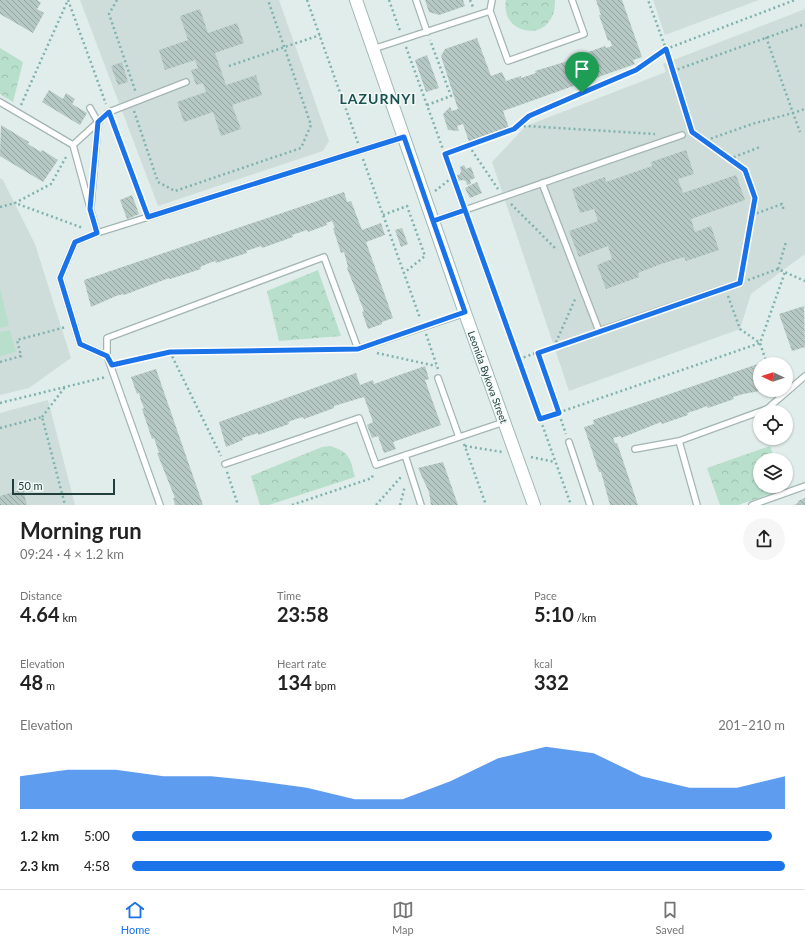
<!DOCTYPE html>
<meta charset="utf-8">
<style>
:root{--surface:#fff;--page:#f6f6f6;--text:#222;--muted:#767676;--line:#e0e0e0;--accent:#1a73e8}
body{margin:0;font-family:Lato,sans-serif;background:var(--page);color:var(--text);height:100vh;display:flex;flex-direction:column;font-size:15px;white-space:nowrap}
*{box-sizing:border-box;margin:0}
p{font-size:13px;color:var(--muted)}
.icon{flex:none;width:22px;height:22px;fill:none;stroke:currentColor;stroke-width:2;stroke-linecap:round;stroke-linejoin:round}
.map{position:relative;height:505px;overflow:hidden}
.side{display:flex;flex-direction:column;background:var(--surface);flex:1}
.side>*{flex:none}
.needle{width:26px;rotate:274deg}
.buttons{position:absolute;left:753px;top:357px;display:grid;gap:8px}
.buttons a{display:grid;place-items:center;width:40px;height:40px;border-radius:50%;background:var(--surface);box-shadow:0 1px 3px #0004;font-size:20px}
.scale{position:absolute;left:12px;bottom:10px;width:103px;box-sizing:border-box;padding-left:4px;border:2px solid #203f3d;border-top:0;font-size:11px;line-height:14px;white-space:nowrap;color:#203f3d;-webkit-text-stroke:3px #f2f9f7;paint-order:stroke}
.pin{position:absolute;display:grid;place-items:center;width:34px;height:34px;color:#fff;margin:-41px -17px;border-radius:50% 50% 50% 0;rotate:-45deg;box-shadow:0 0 4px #0007}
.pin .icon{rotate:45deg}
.round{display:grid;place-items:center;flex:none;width:42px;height:42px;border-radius:21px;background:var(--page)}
.overview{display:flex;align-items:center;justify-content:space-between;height:68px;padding:0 20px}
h1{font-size:22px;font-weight:700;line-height:30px}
.stats{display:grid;grid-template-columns:repeat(3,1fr);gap:6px;height:68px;padding:4px 20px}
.stats div{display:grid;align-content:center}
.stats b{font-size:20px;font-weight:700}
.stats small{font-size:11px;font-weight:400}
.stats p{font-size:11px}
.chart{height:112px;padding:8px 20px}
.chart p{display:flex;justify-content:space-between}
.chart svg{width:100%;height:72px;margin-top:4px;fill:var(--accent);opacity:.7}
ul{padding:0 20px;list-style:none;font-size:13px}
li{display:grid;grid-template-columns:64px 48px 1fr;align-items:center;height:30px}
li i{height:10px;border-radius:5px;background:var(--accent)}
.dock{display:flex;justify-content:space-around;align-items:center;height:56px;border-top:1px solid var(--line);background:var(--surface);font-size:11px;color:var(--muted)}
.dock a{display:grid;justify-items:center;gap:2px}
.dock .selected{color:var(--accent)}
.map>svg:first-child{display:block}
.built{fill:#cfddda}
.park{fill:url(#park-crowns)}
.pitch{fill:#b8dfcc}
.building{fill:url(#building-back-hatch)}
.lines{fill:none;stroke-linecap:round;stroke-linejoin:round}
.lane-casing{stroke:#a3b5b3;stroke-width:8}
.secondary-casing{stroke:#9fb9b6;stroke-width:14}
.path{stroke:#7fb2ae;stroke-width:2.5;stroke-dasharray:2 3;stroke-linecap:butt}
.lane{stroke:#fff;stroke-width:5.5}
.secondary{stroke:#fff;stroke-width:12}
.route-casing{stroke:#fff;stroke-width:8}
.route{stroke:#1a73e8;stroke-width:5}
.labels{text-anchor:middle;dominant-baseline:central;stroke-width:3;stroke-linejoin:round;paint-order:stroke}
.street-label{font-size:10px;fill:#203f3d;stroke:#f2f9f7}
.district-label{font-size:14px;font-weight:bold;letter-spacing:1px;fill:#1b5251;stroke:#f2f9f7}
</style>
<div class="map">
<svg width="805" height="505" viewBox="0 0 805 505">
<defs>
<pattern id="park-crowns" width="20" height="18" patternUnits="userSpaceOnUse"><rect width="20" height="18" fill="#b8dfcc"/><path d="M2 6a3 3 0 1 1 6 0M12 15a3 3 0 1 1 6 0" fill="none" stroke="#9ec0b0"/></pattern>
<pattern id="building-back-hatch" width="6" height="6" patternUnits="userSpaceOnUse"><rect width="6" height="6" fill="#b6c8c4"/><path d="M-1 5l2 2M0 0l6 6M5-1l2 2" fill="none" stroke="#94a4a0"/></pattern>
</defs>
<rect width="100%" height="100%" fill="#e1edea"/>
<path class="built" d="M80 0H279L329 141 323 151 158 206Z
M653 0H759L665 35Z
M805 9V254L751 294 740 329 569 391 492 162 526 126 666 72 663 64Z
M0 178 3 180 35 244 71 358 29 388 0 395Z
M48 400 75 505H0V413Z"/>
<path class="park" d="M506 0H555C556 45 499 37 506 0Z
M0 48 23 62 13 102 0 94Z
M318 270 341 336 279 341 267 291Z
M330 446C350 452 350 458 355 477L269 505H260L251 476 322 447Z
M770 446 775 460H760V486H784L785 489 738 505H720L707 468Z"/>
<path class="pitch" d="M0 288 9 326 0 328Z
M10 330 16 352 0 356V332Z"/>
<path class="building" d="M0 0H37L41 3 37 9 44 13 33 33 0 14Z
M425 0H463L465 6 439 15 429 12Z
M596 0H622L642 57 633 60 635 64 503 111 509 128 469 142 463 124 457 126 459 131 448 130 443 114 450 107 452 111 458 109 441 56 445 49 477 38 491 76 502 72 506 81 521 76V78L536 73 535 71 581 57 580 55 605 46 606 48 612 46 610 40 608 41 599 15H601Z
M200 9 208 33 237 23 244 43 215 53 226 85 256 75 262 95 232 105 241 129 221 136 213 112 184 122 177 102 206 92 203 83 196 85 191 70 198 68 195 60 165 70 159 50 188 40 180 16Z
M427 55 439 88 426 92 415 60Z
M122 62 128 82 118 85 111 66Z
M49 90 63 99 66 93 75 99 72 104 87 113 80 125 42 102Z
M1 125 29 142 28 144 41 152 42 150 58 160 43 182 0 156Z
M686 150 694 174 678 179 683 193 736 175 745 200 691 219 695 232 711 226 719 250 686 261 684 257 661 264 638 273 639 277 606 289 597 265 612 259 608 246 579 257 569 231 598 221 594 209 580 213 572 189 605 177 606 182 652 166 651 162Z
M464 165 466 169 471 167 475 178 470 180 471 184 467 185 466 181 462 180 458 181 456 176 460 174 461 171 460 167Z
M477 182 482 193 470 198 465 188Z
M344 192 347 202 351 201 362 230 381 223 385 235 366 242 393 318 382 322V324L368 329 362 312 364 311 347 268 348 267 344 252 341 253 333 228H335L332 221 326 223 327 225 308 232 307 230 292 235 293 237 262 248 261 246 246 251 247 253 216 263 215 261 207 264 200 267 201 269 170 279 169 278 124 295 123 294 116 296 91 307 84 280Z
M132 195 139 214 127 219 120 200Z
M402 228 408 244 401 247 395 230Z
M804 306 805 347 792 351 779 314Z
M758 364 760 371V391L743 394 733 397 734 399 708 408 707 406 697 410 687 413 688 415 662 424 661 422 621 438V436L613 438 615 443H617L638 505H610L601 472H599L584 427 594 424 593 420Z
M425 366 429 379 425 380 441 425 393 442 396 449 384 453 378 436 372 438 367 425 373 422 364 397 334 406V408L304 419 303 417 296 419 288 422 289 424 258 435V433L242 438 243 440 226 447 219 422 356 373 360 385 373 380 374 384Z
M156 369 203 505H175L173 498H175L157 453H159L154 438 152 439 142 409 144 408 141 401 139 393 137 394 131 377Z
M443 462 458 505H431L429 492 418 468Z
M23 489 27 505H0V496Z
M805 498V505H794L798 503V501Z"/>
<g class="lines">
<g class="lane-casing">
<path id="lane" d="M416 0 427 32
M490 11 508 61 584 34 572 0
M373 49 490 11 492 0
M0 102 73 145 97 233
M90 108 98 122 91 205
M73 145 109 112 186 82
M542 183 599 331 740 283
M433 221 682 135
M107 356 80 344 60 278 75 242 97 233 404 137
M438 378 459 437
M679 441 697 505
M569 442 590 505
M635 449 679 441 767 409 805 376
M405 455 421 505
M225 464 359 418 376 465 504 422
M160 505 107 356V338L324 257 358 349 465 313
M752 505 805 486"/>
</g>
<g class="secondary-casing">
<path id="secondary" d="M356 0 465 313 534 505"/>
</g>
<path class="path" d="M68 0 106 104
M117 0 109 14 136 93
M307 0 358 143
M389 0 400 31
M470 0 473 7
M766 37 793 113 805 109
M406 47 462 202
M229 66 320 35
M673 71 805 24
M21 105 68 0
M427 105 451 96 430 40
M134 111 158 182 175 191 301 148 311 125 268 0
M113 122 145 209
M514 129 526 126 655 134
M702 137 707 140 752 124 793 113 800 132
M469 146 498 189
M445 154 514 129 529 116 636 70 666 49 648 0
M66 157 51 184 15 203 83 228
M363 159 420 318
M729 159 760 147
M435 191 453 177
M511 204 557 250
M0 207 15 203
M383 215 407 206 425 256 404 273
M752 215 782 204 784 211
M468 218 571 505
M778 269 786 242
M741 275 755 198 745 170 692 132 666 49 795 0
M748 280 778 269 805 281
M728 296 740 329 760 343 767 364
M426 334 438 369
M554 347 576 297
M170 352 221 456
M377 353 436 366
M538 353 566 434
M519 359 592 333
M0 362 21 356 17 340 66 327
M118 363 170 352 348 349
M0 403 106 377
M42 417 65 387
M540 419 760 343 785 272
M0 428 42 417 65 505
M464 444 486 505
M465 446 502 452
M531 457 555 462
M227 472 238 505
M292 505 372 478 373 473
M376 505 402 476
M400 505 405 486"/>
<use href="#lane" class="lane"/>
<use href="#secondary" class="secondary"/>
</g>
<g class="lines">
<g class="route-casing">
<path id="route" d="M582 93 529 116 514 129 445 154 465 210 433 221 404 137 148 217 109 112 98 122 90 209 97 233 75 242 60 278 80 344 107 356 112 365 170 352 358 349 465 312 433 221 465 210 540 419 559 413 538 353 740 283 755 198 745 170 692 132 666 49 636 70 582 93"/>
</g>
<use href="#route" class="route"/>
</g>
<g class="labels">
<g class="street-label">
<text transform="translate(488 377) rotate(70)">Leonida Bykova Street</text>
</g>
<g class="district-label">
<text x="378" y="98">LAZURNYI</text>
</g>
</g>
</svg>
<div class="buttons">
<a><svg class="needle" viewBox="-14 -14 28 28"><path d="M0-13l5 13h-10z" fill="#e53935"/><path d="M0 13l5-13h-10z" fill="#767676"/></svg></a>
<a><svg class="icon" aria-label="locate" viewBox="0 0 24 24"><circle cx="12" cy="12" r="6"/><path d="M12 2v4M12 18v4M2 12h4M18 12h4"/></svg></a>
<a><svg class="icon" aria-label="layers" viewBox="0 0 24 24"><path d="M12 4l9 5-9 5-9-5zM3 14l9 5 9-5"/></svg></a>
</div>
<div class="scale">50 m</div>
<div class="pin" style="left:582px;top:93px;background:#1e9e55"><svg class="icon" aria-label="arrive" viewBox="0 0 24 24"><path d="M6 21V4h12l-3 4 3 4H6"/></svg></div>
</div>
<section class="side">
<div class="overview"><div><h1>Morning run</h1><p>09:24 · 4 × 1.2 km</p></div><a class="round"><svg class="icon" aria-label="share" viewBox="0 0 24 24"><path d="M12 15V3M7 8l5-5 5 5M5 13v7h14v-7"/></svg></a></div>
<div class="stats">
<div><p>Distance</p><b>4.64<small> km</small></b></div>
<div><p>Time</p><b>23:58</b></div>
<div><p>Pace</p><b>5:10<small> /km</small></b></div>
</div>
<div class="stats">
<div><p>Elevation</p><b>48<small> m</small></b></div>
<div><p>Heart rate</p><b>134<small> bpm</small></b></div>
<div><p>kcal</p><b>332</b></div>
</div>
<div class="chart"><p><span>Elevation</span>201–210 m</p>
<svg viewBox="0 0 160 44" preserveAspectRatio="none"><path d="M0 44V24L10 20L20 20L30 24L40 24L50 27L60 31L70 38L80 38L90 27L100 13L110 6L120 10L130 24L140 31L150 31L160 24V44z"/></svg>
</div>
<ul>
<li><b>1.2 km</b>5:00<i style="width:98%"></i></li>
<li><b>2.3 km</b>4:58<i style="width:100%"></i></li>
</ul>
</section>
<nav class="dock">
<a class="selected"><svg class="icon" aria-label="home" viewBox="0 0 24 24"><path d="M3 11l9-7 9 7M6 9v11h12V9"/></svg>Home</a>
<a><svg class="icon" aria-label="map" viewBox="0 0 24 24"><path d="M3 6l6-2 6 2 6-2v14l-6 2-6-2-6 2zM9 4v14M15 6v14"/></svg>Map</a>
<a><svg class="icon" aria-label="saved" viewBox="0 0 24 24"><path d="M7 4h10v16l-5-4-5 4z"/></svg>Saved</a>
</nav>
